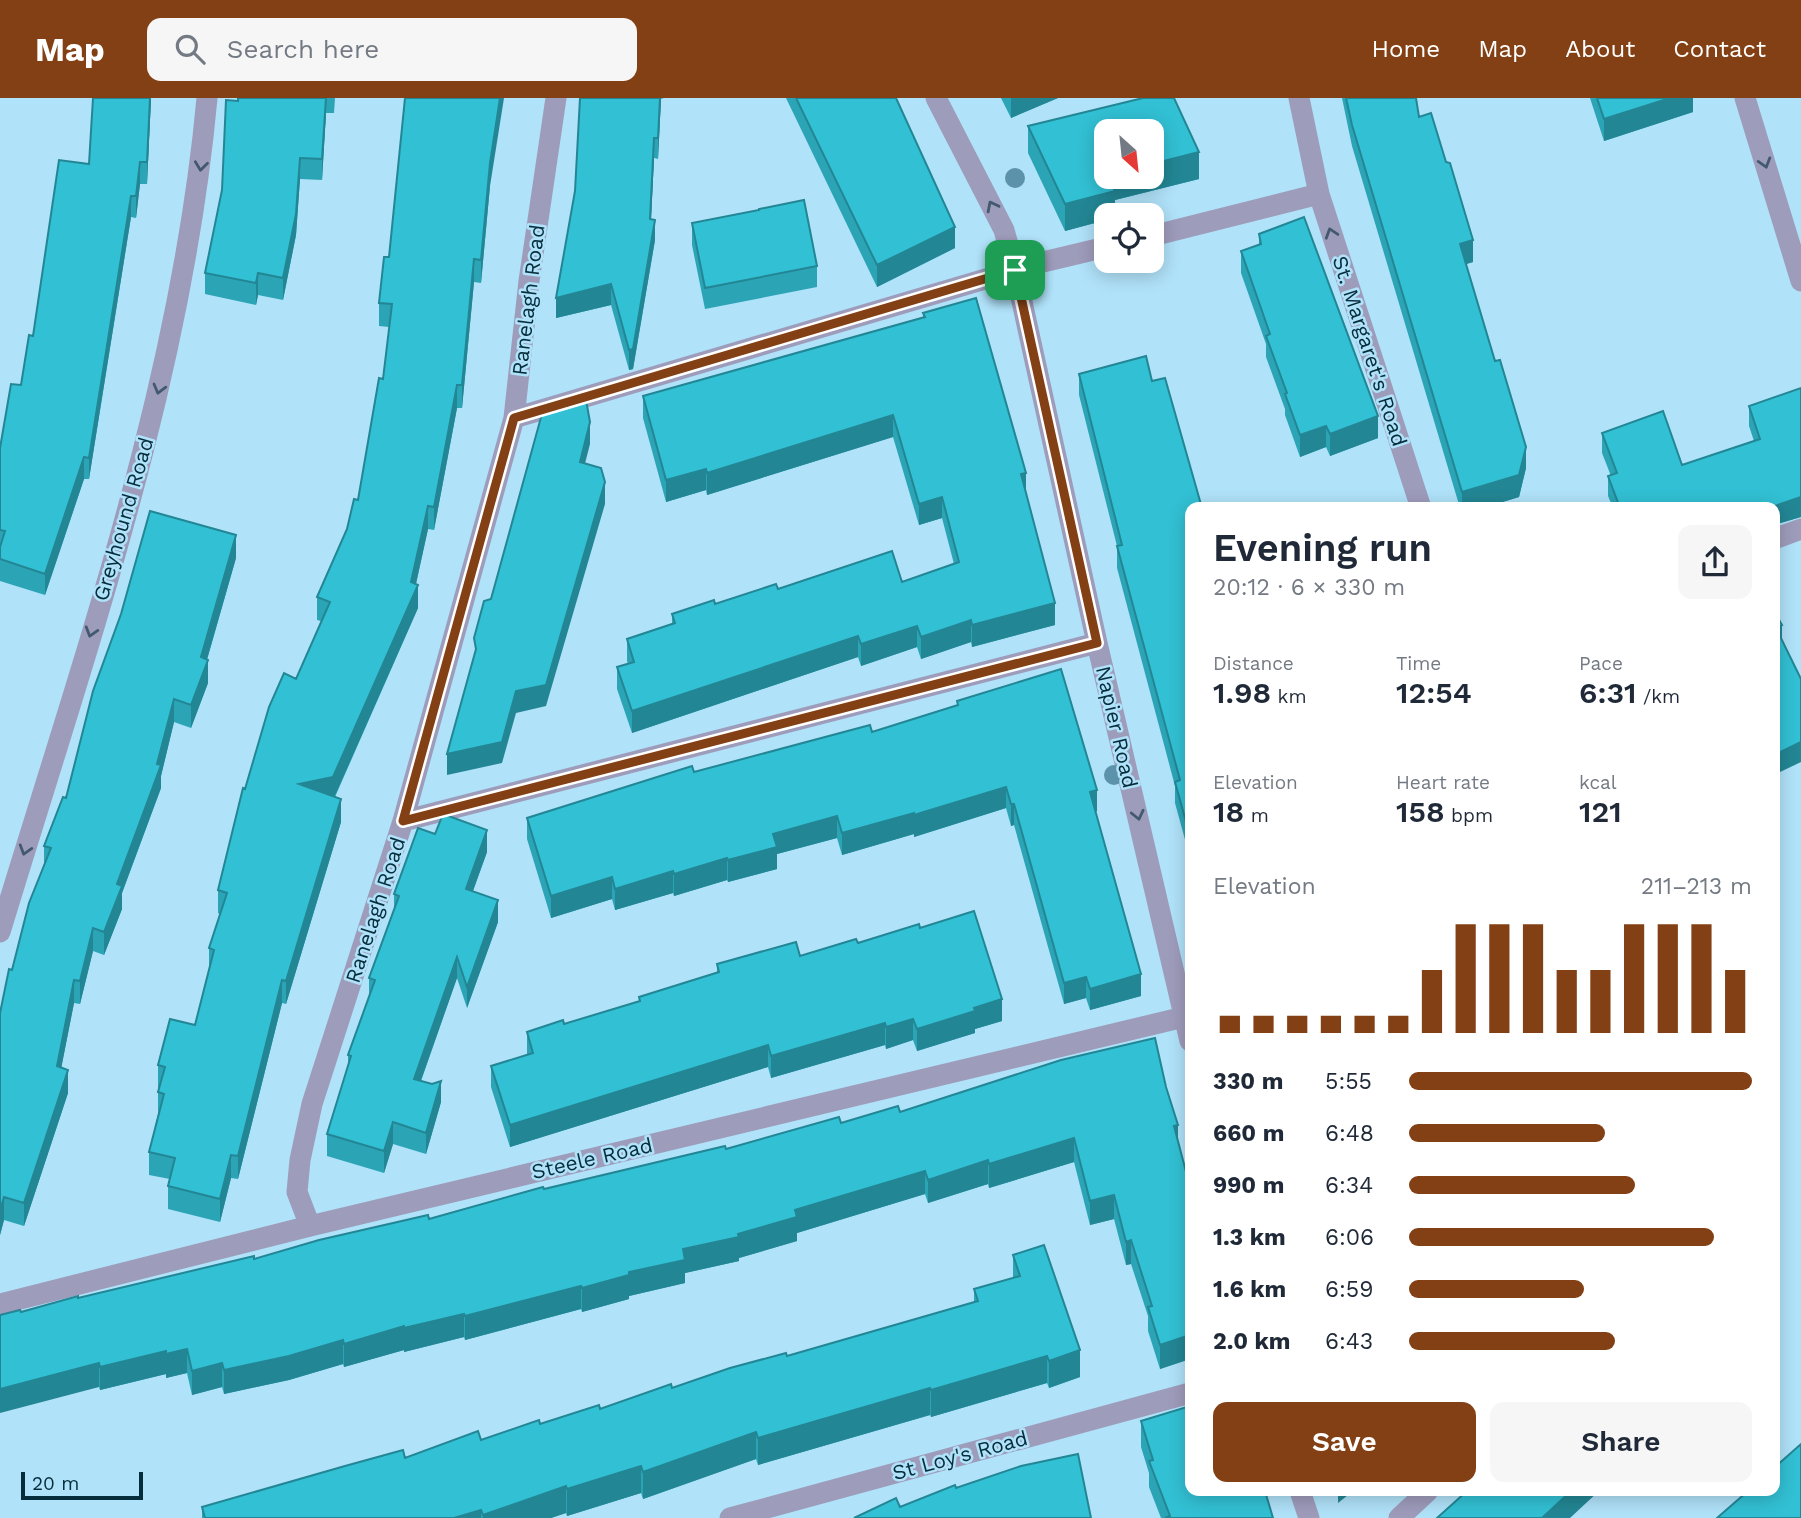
<!DOCTYPE html>
<meta charset="utf-8">
<style>
:root{--surface:#fff;--page:#f6f6f7;--text:#1f2937;--muted:#747a83;--accent:#844015}
body{margin:0;font-family:"Work Sans",sans-serif;background:var(--page);color:var(--text);height:100vh;display:flex;flex-direction:column;font-size:26px;white-space:nowrap}
*{box-sizing:border-box;margin:0}
p{font-size:23px;color:var(--muted)}
.icon{flex:none;width:38px;height:38px;fill:none;stroke:currentColor;stroke-width:2;stroke-linecap:round;stroke-linejoin:round}
.map{position:relative;flex:1;overflow:hidden}
.drawer{position:absolute;left:1185px;top:404px;width:595px;height:994px;display:flex;flex-direction:column;background:var(--surface);border-radius:14px;box-shadow:0 4px 18px #0003}
.drawer>*{flex:none}
.needle{width:46px;rotate:153deg}
.fabs{position:absolute;left:1094px;top:21px;display:grid;gap:14px}
.fabs a{display:grid;place-items:center;width:70px;height:70px;border-radius:14px;background:var(--surface);box-shadow:0 4px 18px #0003;font-size:35px}
.scale{position:absolute;left:21px;bottom:18px;width:122px;box-sizing:border-box;padding-left:7px;border:4px solid #052d3c;border-top:0;font-size:19px;line-height:24px;white-space:nowrap;color:#052d3c;-webkit-text-stroke:5px #b0e2f9;paint-order:stroke}
.pin{position:absolute;display:grid;place-items:center;width:60px;height:60px;color:#fff;margin:-30px;border-radius:14px;box-shadow:0 4px 10px #0006}
.round{display:grid;place-items:center;flex:none;width:74px;height:74px;border-radius:14px;background:var(--page)}
.summary{display:flex;align-items:center;justify-content:space-between;height:119px;padding:0 28px}
h1{font-size:38px;font-weight:600;line-height:52px}
.stats{display:grid;grid-template-columns:repeat(3,1fr);gap:10px;height:119px;padding:7px 28px}
.stats div{display:grid;align-content:center}
.stats b{font-size:30px;font-weight:600}
.stats small{font-size:19px;font-weight:400}
.stats p{font-size:19px}
.chart{height:196px;padding:14px 28px}
.chart p{display:flex;justify-content:space-between}
.chart svg{width:100%;height:126px;margin-top:7px;stroke:var(--accent);stroke-width:6}
.button{display:flex;gap:14px;margin-top:auto;padding:14px 28px}
.button a{flex:1;height:80px;border-radius:14px;background:var(--accent);color:#fff;font-size:28px;font-weight:600;line-height:80px;text-align:center}
.button a+a{background:var(--page);color:var(--text)}
ul{padding:0 28px;list-style:none;font-size:23px}
li{display:grid;grid-template-columns:112px 84px 1fr;align-items:center;height:52px}
li i{height:18px;border-radius:9px;background:var(--accent)}
header{display:flex;align-items:center;gap:42px;box-sizing:border-box;height:98px;padding:0 35px;background:var(--accent);color:#fff}
header strong{font-size:33px}
nav{display:flex;gap:38px;margin-inline-start:auto;font-size:24px}
.search{width:490px;height:63px;background:var(--page);display:flex;align-items:center;gap:18px;box-sizing:border-box;padding:0 24px;border-radius:14px;color:var(--muted);font-size:26px}
.map>svg:first-child{display:block}
.lines{fill:none;stroke-linecap:round;stroke-linejoin:round}
.minor{stroke:#9e9cbb;stroke-width:21}
.tree{fill:#5c93ab}
.wall{fill:#2ba5b6}
.shaded-wall{fill:#238694}
.building{fill:#32c0d4;stroke:#238694;stroke-width:2}
.oneway{stroke:#42596f}
.route-casing{stroke:#fff;stroke-width:14}
.route{stroke:#844015;stroke-width:9}
.labels{text-anchor:middle;dominant-baseline:central;stroke-width:5;stroke-linejoin:round;paint-order:stroke}
.street-label{font-size:21px;fill:#052d3c;stroke:#b0e2f9}
</style>
<header>
<strong>Map</strong>
<div class="search"><svg class="icon" aria-label="search" viewBox="0 0 24 24"><circle cx="10" cy="10" r="6"/><path d="M15 15l6 6"/></svg>Search here</div>
<nav><a>Home</a><a>Map</a><a>About</a><a>Contact</a></nav>
</header>
<div class="map">
<svg width="1801" height="1420" viewBox="0 0 1801 1420">
<rect width="100%" height="100%" fill="#b0e2f9"/>
<g class="lines">
<path class="minor" d="M936 0 1004 132 1015 172 1097 545 1190 943
M1299 0 1319 96 1421 410
M1745 0 1801 183
M1152 138 1319 96
M514 320 1043 164 1106 149
M1774 441 1801 431
M403 723 1097 545
M0 834C83 560 181 286 207 0
M310 1128 297 1094 300 1062 312 1006 403 723 514 320 529 183 556 0
M0 1206 310 1128 1184 919
M1300 1393 1309 1420
M730 1420 1190 1295
M1399 1420 1428 1393"/>
</g>
<g class="tree">
<circle cx="1015" cy="80" r="10"/>
<circle cx="1114" cy="677" r="10"/>
</g>
<path class="wall" d="M151 0 147 86H140L136 120 131 119 89 381H84L45 497 0 483V350L21 287 33 238 89 66Z
M238 0H335L334 15H326L322 82 300 81 296 137 283 202 258 197 256 207 205 196V175L222 92Z
M580 0H664L661 1 658 61 654 60 651 121 655 142 633 271 629 272 611 207 556 220 575 93Z
M786 0H896L955 150 877 189Z
M1001 0H1058L1011 20Z
M1342 0H1416L1419 19 1473 164 1466 166 1526 370 1519 399 1483 410H1460L1352 48Z
M1590 0H1693V14L1604 43Z
M1028 28 1199 81 1115 102V117H1106V122L1065 133 1028 55Z
M490 88 481 185 474 184 462 310H457L434 432 428 431 416 486 418 510 335 699 341 724 286 906 282 905 238 1081 231 1080 220 1124 168 1111V1088L170 1081 149 1077V1054L158 1016V994L159 990H158V967L195 927 209 873V850L220 816 218 815V792L245 691 296 581 321 523 317 522V499L347 431 358 402 383 281 389 229 379 228V205L389 159Z
M692 125 817 168V189L705 211 692 147Z
M1259 136 1378 340 1330 358 1326 349 1300 359 1285 317V311L1266 259V246L1241 175V153L1259 147Z
M923 215 1026 393 1055 527 972 549 971 544 921 561 917 549 861 568 858 559 632 635 617 591V569L628 566 627 563V541L672 526V516L778 491 902 484 954 466 942 420 919 427 893 339 707 397 706 392 666 404 643 320V298L923 219Z
M1079 276 1152 283 1190 410V760L1175 705V688L1117 470V448L1079 297Z
M1749 308 1801 419 1774 427V410H1613L1608 398V378H1611L1602 355V335L1682 367 1754 343 1749 328Z
M236 460 207 562 208 585 191 630 174 624 161 678V690L122 795V811L104 857 93 853 80 906 74 905 61 970 68 995 24 1128 4 1122 0 1137V915L44 766V748L66 700Z
M957 603 1097 713 1096 714 1141 898 1090 912 1086 900 1064 906 1014 727 1011 728 1006 710 914 739V736L842 757 837 740 777 756V771L728 784 727 782 674 798 673 795 615 812 612 801 551 820 527 741V720L694 674 872 634 957 608Z
M487 754 473 793 498 824 467 910 457 880 421 983 441 1004 426 1056 393 1046 384 1075 327 1058V1036L348 969V957L369 898V880L394 813V796Z
M920 830 1002 923 975 931V935L917 953 913 942 886 951 885 947 771 980 768 969 510 1049 491 989V968L527 957V934L564 926 639 904V899L717 875V866L800 858Z
M900 1014 1178 1044 1190 1089V1261L1160 1271 1148 1233V1218L1131 1166 1126 1167 1114 1121 1090 1127 1074 1064 989 1090 988 1086 928 1105 925 1096 797 1135V1143L739 1160V1163L685 1175V1185L629 1198V1201L582 1214 581 1211 465 1242 464 1239 404 1254V1252L344 1269 343 1266 289 1282 224 1296 222 1289 192 1297 187 1275 166 1280V1276L100 1292 99 1289 21 1214 78 1200 429 1121 544 1091 841 1025Z
M1013 1157 1080 1279 1049 1290 1047 1285 931 1319 930 1317 758 1367 756 1361 643 1401 641 1395 567 1418 566 1415 551 1420H202V1409L481 1342 600 1311 974 1204V1191L1013 1180Z
M1141 1323 1266 1393V1398L1273 1420H1161L1149 1389V1375L1141 1349Z"/>
<path class="shaded-wall" d="M150 0H151L147 86V64Z
M326 0V15L322 82V61Z
M500 0H504L490 88 481 185V162L490 65Z
M660 0H661L658 61V40Z
M1011 0H1058L1011 20Z
M1670 0H1693V14L1604 43V21Z
M654 40V60L650 141V121Z
M1199 54V81L1115 102V117H1106V122L1065 133V106L1107 79H1152V66Z
M300 60V81L296 137 283 202V180Z
M140 64V86L136 120V98Z
M131 98V119L89 381V360Z
M655 122V142L633 271 629 272V252Z
M955 129V150L877 189V167Z
M1473 142V164L1460 168V146Z
M474 161V184L462 310V287Z
M258 175V197L256 207V185Z
M611 186V207L556 220V200Z
M457 287V310L434 432V409Z
M893 317V339L707 397V375Z
M1378 318V340L1330 358V336Z
M590 324V346L580 385V364Z
M1326 328V349L1300 359V337Z
M1526 349V370L1519 399 1483 410H1462V394Z
M84 359V381L45 497V476Z
M706 371V392L666 404V382Z
M1026 375V396L1021 376Z
M605 384V406L546 608 516 615 502 665 447 677V656L516 593Z
M942 399V420L919 427V406Z
M1801 399V419L1774 427V410H1769Z
M428 408V431L413 499 418 487V510L333 702 299 686 411 484Z
M236 437V460L203 575 208 562V585L191 630V607L201 559Z
M1055 505V527L972 549V527Z
M971 522V544L921 561V539Z
M1782 527V547L1776 530Z
M917 528V549L861 568V546Z
M858 538V559L632 635V613Z
M174 601V624L161 678V690L122 795V811L104 857V834L117 786 157 666Z
M1801 644V664L1774 677V657Z
M1006 689V710L914 739V717Z
M1097 692V713L1090 715V694Z
M341 701V724L286 906V883Z
M1011 706H1014V727L1011 728Z
M914 715V736L842 757V735Z
M837 718V740L777 756V771L728 784V762L773 736Z
M487 732V754L466 812V791Z
M727 760V782L674 798V776Z
M673 773V795L615 812V791Z
M612 779V801L551 820V798Z
M498 802V824L467 910V889Z
M93 830V853L80 906V883Z
M457 859V880L414 1002V981Z
M1141 876V898L1090 912V891Z
M1086 879V900L1064 906V885Z
M74 882V905L57 992V968Z
M282 882V905L238 1081V1058Z
M1002 901V923L975 931V935L917 953V931L974 910Z
M913 921V942L886 951V929Z
M885 925V947L771 980V958Z
M768 947V969L510 1049V1027Z
M68 972V995L24 1128V1105Z
M441 983V1004L426 1056V1035Z
M393 1024V1046L384 1075V1053Z
M1178 1027V1051L1174 1028Z
M1074 1040V1064L989 1090V1066Z
M231 1057V1080L220 1124V1101Z
M988 1062V1086L928 1105V1082Z
M925 1073V1096L797 1135V1143L739 1160V1163L685 1175V1185L629 1198V1201L582 1214V1190L629 1174 683 1151 738 1136 795 1112Z
M1114 1097V1121L1090 1127V1103Z
M4 1099V1122L0 1137V1113Z
M1131 1142V1166L1126 1167V1144Z
M581 1188V1211L465 1242V1218Z
M464 1216V1239L404 1254V1230Z
M404 1228V1252L344 1269V1246Z
M1190 1237V1261L1160 1271V1247Z
M343 1242V1266L289 1282 224 1296V1272Z
M187 1251V1275L166 1280V1256Z
M1080 1252V1279L1049 1290V1263Z
M166 1253V1276L100 1292V1269Z
M1047 1258V1285L931 1319V1292Z
M99 1265V1289L0 1315V1291Z
M222 1265V1289L192 1297V1273Z
M930 1290V1317L758 1367V1340Z
M756 1334V1361L643 1401V1374Z
M641 1368V1395L567 1418V1391Z
M566 1388V1415L551 1420H483V1417Z
M1338 1393H1353L1338 1405Z
M1571 1393H1599L1570 1420H1542Z
M481 1412V1420H454Z"/>
<path class="building" d="M93 0H150L147 64H140L136 98H131L89 360 84 359 45 476 0 461V449L5 433 0 432V350L11 286 21 287 29 237 33 238 59 62 89 66Z
M238 0H326L322 61 300 60 296 116 283 180 258 175 256 185 205 175 222 92 226 2 238 3Z
M405 0H500L490 65 481 162 474 161 462 287H457L434 409 428 408 411 484 418 487 333 679 299 686 341 701 286 883 282 882 238 1058 231 1057 220 1101 168 1088 175 1060 149 1054 164 996 158 994 165 969 158 967 170 921 195 927 214 852 209 850 227 795 218 792 243 690 245 691 269 609 284 575 296 581 330 504 317 499 347 431 354 401 358 402 379 280 383 281 392 206 379 205 384 159H389Z
M580 0H660L658 40H654L650 121 655 122 633 251 629 252 611 186 556 200 575 93Z
M796 0H896L955 129 877 167Z
M1143 0H1174L1199 54 1152 66V33H1106V79H1108L1115 93 1065 106 1028 28Z
M1346 0H1416L1419 19 1431 15 1446 64 1450 65 1473 142 1460 146 1495 263 1500 262 1526 349 1519 377 1462 394 1352 27Z
M1597 0H1670L1604 21Z
M804 102 817 168 705 190 692 125 759 112V111Z
M1304 119 1378 318 1330 336 1326 328 1300 337 1285 296 1287 295 1266 238 1270 236 1241 153 1261 146 1259 136Z
M976 200 1026 375 1021 376 1055 505 972 527 971 522 921 539 917 528 861 546 858 538 632 613 617 569 634 564 627 541 675 525 672 516 714 502 715 506 776 486 778 491 892 453 902 484 959 464 942 399 919 406 893 317 707 375 706 371 666 382 643 298 925 219 923 215Z
M1146 258 1152 283 1165 280 1202 410H1190V738L1175 684 1180 682 1117 448 1122 447 1079 276Z
M1801 290V399L1769 410H1620L1608 378 1617 375 1602 335 1663 313 1682 367 1760 341 1749 308Z
M586 302 590 324 580 364 601 370 605 384 546 587 516 593 502 644 447 656 476 551 474 540 484 503 491 501 543 312Z
M150 413 236 437 201 559 208 562 191 607 174 601 157 666 161 667 117 786 122 788 104 834 93 830 80 883 74 882 57 968 68 972 24 1105 4 1099 0 1113V915L9 871 12 872 29 805 51 750 44 748 63 699 66 700 93 593 121 516Z
M1774 513 1782 527 1776 530 1801 581V644L1774 657Z
M1061 571 1097 692 1090 694 1141 876 1090 891 1086 879 1064 885 1014 706H1011L1006 689 914 717V715L842 735 837 718 773 736 777 749 728 762 727 760 674 776 673 773 615 791 612 779 551 798 527 720 692 668 694 674 870 627 872 634 958 607 957 603Z
M443 716 487 732 466 791 498 802 467 889 457 859 414 981 432 986 441 983 426 1035 393 1024 384 1053 327 1036 351 958 348 957 375 882 369 880 399 798 394 796 418 730 435 736Z
M974 813 1002 901 974 910 975 913 917 931 913 921 886 929 885 925 771 958 768 947 510 1027 491 968 533 955 527 934 563 922 564 926 640 903 639 899 719 874 717 866 796 844 800 858 856 841 858 845 919 826 920 830Z
M1155 940 1166 989 1178 1027 1174 1028 1190 1089V1237L1160 1247 1148 1209 1152 1208 1131 1142 1126 1144 1114 1097 1090 1103 1074 1040 989 1066 988 1062 928 1082 925 1073 795 1112 797 1119 738 1136 739 1139 683 1151 685 1162 629 1174V1177L582 1190 581 1188 465 1218 464 1216 404 1230V1228L344 1246 343 1242 289 1258 224 1272 222 1265 192 1273 187 1251 166 1256V1253L100 1269 99 1265 0 1291V1217L20 1212 21 1214 78 1198V1200L254 1158V1161L319 1142 428 1117 429 1121 543 1089 544 1091 725 1048 726 1051 839 1019 841 1025 898 1008 900 1014 1061 962Z
M1044 1147 1080 1252 1049 1263 1047 1258 931 1292 930 1290 758 1340 756 1334 643 1374 641 1368 567 1391 566 1388 483 1417 481 1412 454 1420H205L202 1409 345 1368 403 1352 405 1360 478 1333 481 1342 539 1322 540 1326 599 1307 600 1311 671 1286 672 1290 730 1270 786 1255 787 1258 978 1203 974 1191 1020 1178 1013 1157Z
M1190 1308V1393H1265L1273 1420H1165L1170 1418 1149 1363 1153 1362 1141 1323Z
M1801 1346V1420H1717L1748 1393H1774V1370Z
M1078 1356 1091 1420H854L896 1400 900 1409 955 1387 956 1390 1021 1368Z
M1467 1393H1571L1542 1420H1437Z"/>
<defs><path id="oneway-chevron" d="M-2-3.5L2.5 0L-2 3.5" fill="none" stroke-width="1.6" stroke-linecap="round" stroke-linejoin="round" transform="scale(1.75)"/></defs>
<g class="oneway">
<use href="#oneway-chevron" transform="translate(1765 65) rotate(73)"/>
<use href="#oneway-chevron" transform="translate(201 68) rotate(97)"/>
<use href="#oneway-chevron" transform="translate(992 108) rotate(-117)"/>
<use href="#oneway-chevron" transform="translate(1331 135) rotate(-108)"/>
<use href="#oneway-chevron" transform="translate(159 291) rotate(105)"/>
<use href="#oneway-chevron" transform="translate(91 534) rotate(107)"/>
<use href="#oneway-chevron" transform="translate(1138 717) rotate(77)"/>
<use href="#oneway-chevron" transform="translate(25 752) rotate(107)"/>
</g>
<g class="lines">
<g class="route-casing">
<path id="route" d="M1015 172 1097 545 403 723 514 320Z"/>
</g>
<use href="#route" class="route"/>
</g>
<g class="labels">
<g class="street-label">
<text transform="translate(528 202) rotate(-83)">Ranelagh Road</text>
<text transform="translate(1370 253) rotate(72)">St. Margaret's Road</text>
<text transform="translate(123 421) rotate(-74)">Greyhound Road</text>
<text transform="translate(1117 629) rotate(77)">Napier Road</text>
<text transform="translate(375 812) rotate(-72)">Ranelagh Road</text>
<text transform="translate(592 1060) rotate(-13)">Steele Road</text>
<text transform="translate(960 1357) rotate(-15)">St Loy's Road</text>
</g>
</g>
</svg>
<div class="fabs">
<a><svg class="needle" viewBox="-14 -14 28 28"><path d="M0-13l5 13h-10z" fill="#e53935"/><path d="M0 13l5-13h-10z" fill="#747a83"/></svg></a>
<a><svg class="icon" aria-label="locate" viewBox="0 0 24 24"><circle cx="12" cy="12" r="6"/><path d="M12 2v4M12 18v4M2 12h4M18 12h4"/></svg></a>
</div>
<div class="scale">20 m</div>
<div class="pin" style="left:1015px;top:172px;background:#1e9e55"><svg class="icon" aria-label="arrive" viewBox="0 0 24 24"><path d="M6 21V4h12l-3 4 3 4H6"/></svg></div>
<section class="drawer">
<div class="summary"><div><h1>Evening run</h1><p>20:12 · 6 × 330 m</p></div><a class="round"><svg class="icon" aria-label="share" viewBox="0 0 24 24"><path d="M12 15V3M7 8l5-5 5 5M5 13v7h14v-7"/></svg></a></div>
<div class="stats">
<div><p>Distance</p><b>1.98<small> km</small></b></div>
<div><p>Time</p><b>12:54</b></div>
<div><p>Pace</p><b>6:31<small> /km</small></b></div>
</div>
<div class="stats">
<div><p>Elevation</p><b>18<small> m</small></b></div>
<div><p>Heart rate</p><b>158<small> bpm</small></b></div>
<div><p>kcal</p><b>121</b></div>
</div>
<div class="chart"><p><span>Elevation</span>211–213 m</p>
<svg viewBox="0 0 160 44" preserveAspectRatio="none"><path d="M5 44V38M15 44V38M25 44V38M35 44V38M45 44V38M55 44V38M65 44V22M75 44V6M85 44V6M95 44V6M105 44V22M115 44V22M125 44V6M135 44V6M145 44V6M155 44V22"/></svg>
</div>
<ul>
<li><b>330 m</b>5:55<i style="width:100%"></i></li>
<li><b>660 m</b>6:48<i style="width:57%"></i></li>
<li><b>990 m</b>6:34<i style="width:66%"></i></li>
<li><b>1.3 km</b>6:06<i style="width:89%"></i></li>
<li><b>1.6 km</b>6:59<i style="width:51%"></i></li>
<li><b>2.0 km</b>6:43<i style="width:60%"></i></li>
</ul>
<div class="button"><a>Save</a><a>Share</a></div>
</section>
</div>
